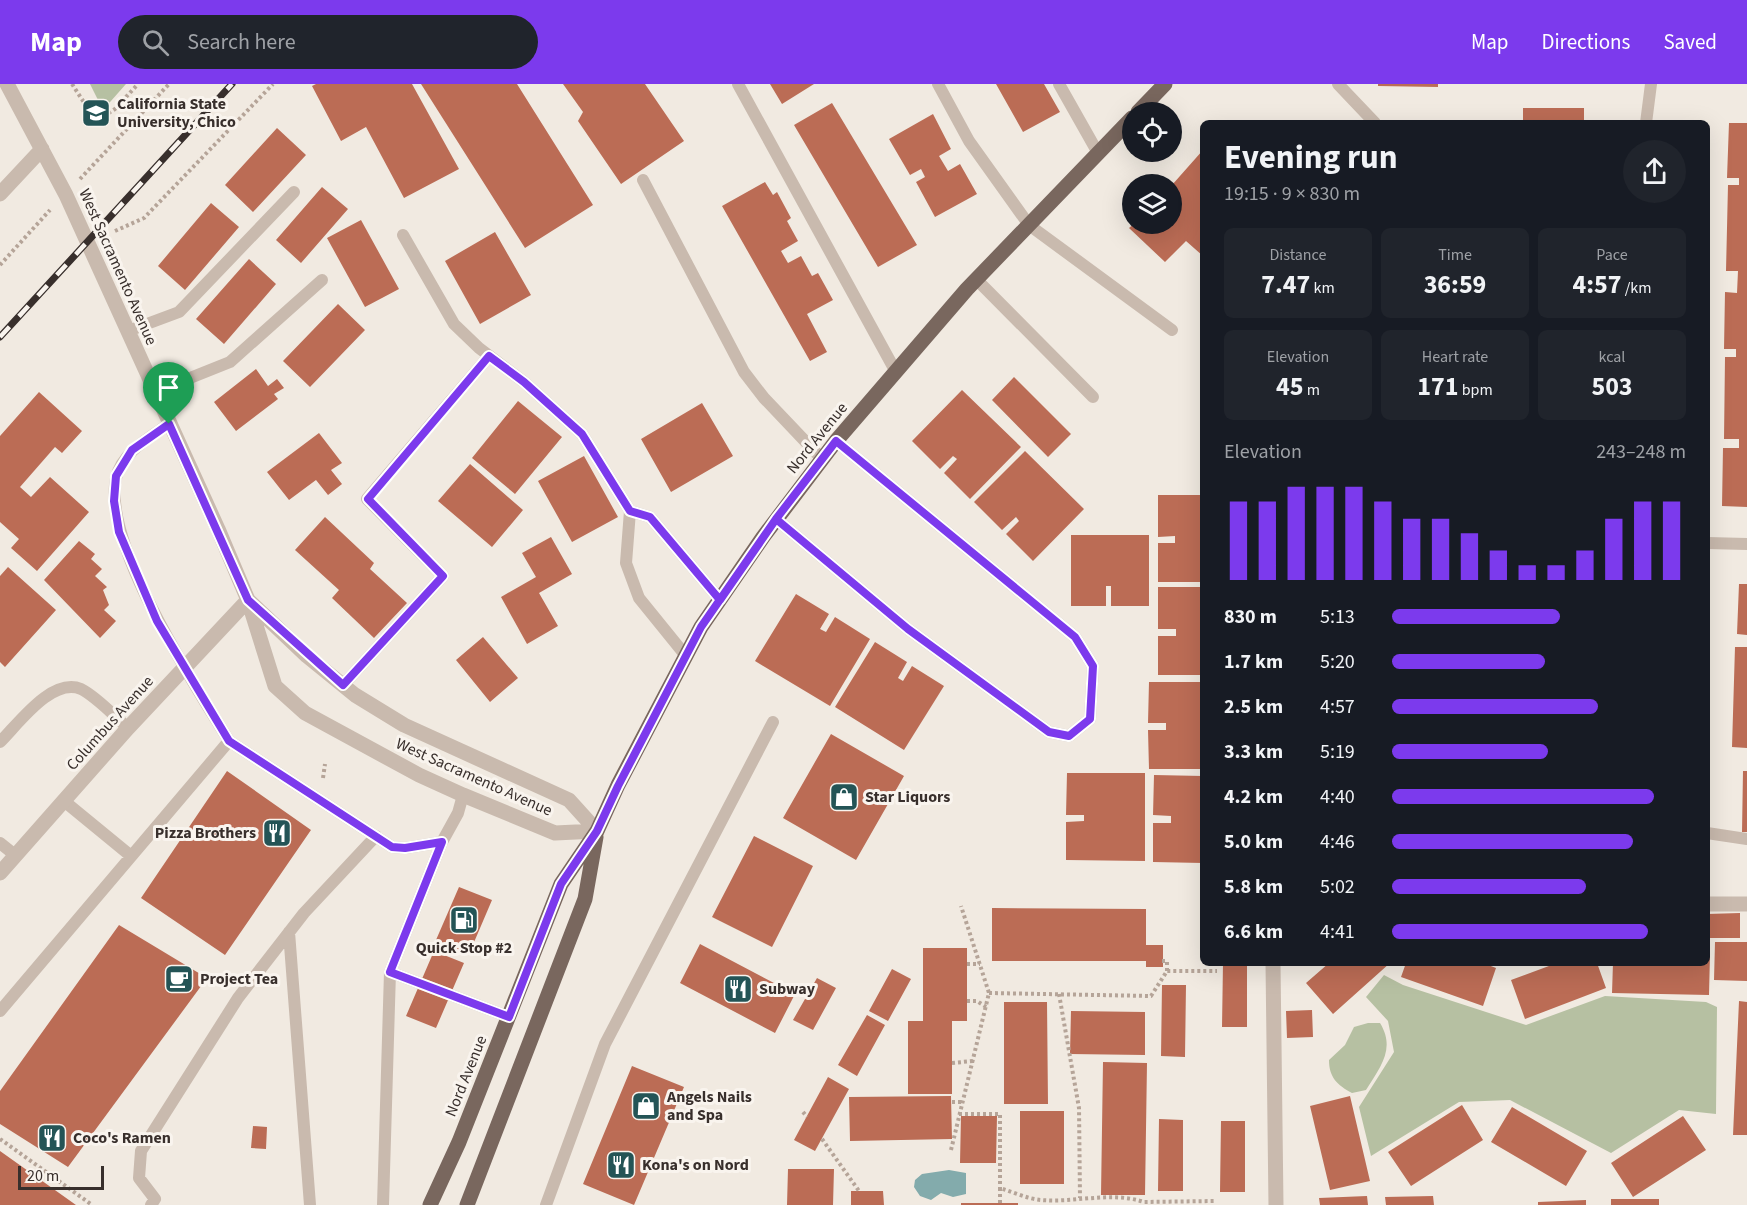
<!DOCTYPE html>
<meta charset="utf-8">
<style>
:root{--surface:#171b24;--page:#20242c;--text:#f1f3f6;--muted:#9ea1a6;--accent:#7c3aed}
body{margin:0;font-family:"Source Sans 3",sans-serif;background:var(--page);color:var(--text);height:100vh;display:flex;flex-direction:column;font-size:22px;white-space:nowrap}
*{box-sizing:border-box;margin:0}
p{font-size:20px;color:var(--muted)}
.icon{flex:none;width:33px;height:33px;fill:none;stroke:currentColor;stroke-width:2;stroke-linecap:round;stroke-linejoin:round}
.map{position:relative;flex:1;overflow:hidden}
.sheet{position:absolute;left:1200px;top:36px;width:510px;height:846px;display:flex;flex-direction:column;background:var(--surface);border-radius:9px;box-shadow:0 6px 24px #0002}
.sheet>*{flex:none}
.controls{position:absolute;left:1122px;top:18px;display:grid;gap:12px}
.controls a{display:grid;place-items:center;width:60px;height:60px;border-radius:50%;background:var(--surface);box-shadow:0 6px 24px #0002;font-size:30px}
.scale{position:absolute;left:18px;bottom:15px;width:86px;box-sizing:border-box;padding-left:6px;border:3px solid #382f2c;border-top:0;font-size:16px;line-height:21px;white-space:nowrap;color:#382f2c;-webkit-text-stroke:4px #f9f4ee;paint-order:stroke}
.pin{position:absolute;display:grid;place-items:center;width:51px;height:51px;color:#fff;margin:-62px -26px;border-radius:50% 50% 50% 0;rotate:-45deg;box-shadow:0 0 6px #0007}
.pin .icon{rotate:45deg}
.round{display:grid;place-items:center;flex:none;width:63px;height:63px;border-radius:32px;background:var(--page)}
.head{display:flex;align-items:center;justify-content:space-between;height:102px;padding:0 24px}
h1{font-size:33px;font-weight:700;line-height:45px}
.stats{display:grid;grid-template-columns:repeat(3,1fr);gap:9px;height:102px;padding:6px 24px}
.stats div{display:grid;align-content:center;border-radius:9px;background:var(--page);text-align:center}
.stats b{font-size:26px;font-weight:700}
.stats small{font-size:16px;font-weight:400}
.stats p{font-size:16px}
.chart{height:168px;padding:12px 24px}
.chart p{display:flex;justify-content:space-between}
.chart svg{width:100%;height:108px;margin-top:6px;stroke:var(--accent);stroke-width:6}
ul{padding:0 24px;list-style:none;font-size:20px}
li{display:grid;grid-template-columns:96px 72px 1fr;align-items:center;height:45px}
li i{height:15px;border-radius:8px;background:var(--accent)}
header{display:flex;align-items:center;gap:36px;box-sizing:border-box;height:84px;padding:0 30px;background:var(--accent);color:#fff}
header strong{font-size:28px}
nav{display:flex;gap:33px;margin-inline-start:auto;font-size:21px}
.search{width:420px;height:54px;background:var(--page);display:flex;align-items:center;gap:15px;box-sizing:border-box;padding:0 21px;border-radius:33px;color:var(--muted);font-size:22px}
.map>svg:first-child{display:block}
.green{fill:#b6c0a2}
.water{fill:#83abac}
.building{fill:#bb6c55}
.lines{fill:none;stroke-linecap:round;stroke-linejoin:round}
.path{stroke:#b5a498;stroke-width:4;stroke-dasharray:3 3;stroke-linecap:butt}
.lane{stroke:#c9baae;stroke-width:12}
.street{stroke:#c9baae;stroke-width:15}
.primary{stroke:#79675e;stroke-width:15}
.rail-casing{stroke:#382f2c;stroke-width:7}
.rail{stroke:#f9f4ee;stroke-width:4.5;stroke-dasharray:14;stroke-linecap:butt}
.route-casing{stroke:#fff;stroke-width:12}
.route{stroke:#7c3aed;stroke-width:8}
.labels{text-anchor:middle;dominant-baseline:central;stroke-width:6;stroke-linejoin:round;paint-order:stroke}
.poi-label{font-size:16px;font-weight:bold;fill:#382f2c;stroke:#f9f4ee;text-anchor:start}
.street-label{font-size:16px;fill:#382f2c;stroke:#f9f4ee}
</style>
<header>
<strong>Map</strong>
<div class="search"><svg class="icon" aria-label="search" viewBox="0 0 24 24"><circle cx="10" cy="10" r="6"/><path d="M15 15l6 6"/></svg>Search here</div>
<nav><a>Map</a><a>Directions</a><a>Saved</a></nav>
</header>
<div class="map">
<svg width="1747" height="1121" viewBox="0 0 1747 1121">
<rect width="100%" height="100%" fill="#f1eae1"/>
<path class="green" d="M90 0H126L103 26Z
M1384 891 1403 901 1526 941 1605 912 1706 918 1717 923 1716 1030 1679 1026 1611 1069 1510 1016 1459 1018 1371 1072 1359 1023 1394 968 1388 937 1366 913Z
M1368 939H1380C1396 965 1380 983 1366 1006L1352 1009C1337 1001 1329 993 1329 976L1345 961 1354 943Z"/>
<path class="water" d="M949 1086 966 1089V1110L953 1113 941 1109 931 1116 920 1112 914 1103 915 1096 922 1090Z"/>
<path class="building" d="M316 0H412L459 85 404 114 366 43 341 57 312 2Z
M421 0H517L593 121 525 164Z
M563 0H645L684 57 621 100 578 37 583 28Z
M770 0H814L782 20Z
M996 0H1044L1060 28 1023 48Z
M1378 0H1438V3L1378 2Z
M832 19 917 161 878 183 794 41Z
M1523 24H1584V39H1523Z
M933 30 951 65 939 72 948 87 960 80 977 110 935 133 916 98 925 93 921 85 910 91 889 55Z
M1729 39H1747V423L1722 422 1723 364H1739V355H1724L1725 273H1736V265H1724L1725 208 1737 209 1738 187H1726L1728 101H1739V94H1727Z
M277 44 306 71 253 128 225 101Z
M1203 66V172L1186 157 1165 178 1129 144 1134 140H1172V101Z
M765 98 773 111 777 108 791 134 787 137 798 157 781 167 788 179 801 172 812 192 818 189 833 216 807 230 827 268 810 277 722 122Z
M322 103 348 125 301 179 276 156Z
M211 119 239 143 185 206 158 182Z
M361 136 399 205 365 223 327 154Z
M495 148 531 211 480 240 445 177Z
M249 175 276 200 224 260 196 235Z
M338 220 365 246 310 303 283 277Z
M256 285 268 302 277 295 284 304 274 310 278 315 236 347 214 318Z
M1014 293 1071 350 1048 373 992 316Z
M962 306 1021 363 970 415 944 389 957 375 953 372 940 385 912 357Z
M39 308 82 347 62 369 55 363 20 403 31 413 50 393 89 428 37 487 11 464 19 455 0 438V352Z
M518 317 562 353 515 410 472 374Z
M702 319 733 372 671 408 641 355Z
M319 349 342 379 331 386 342 400 328 411 316 396 289 416 267 388Z
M1025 367 1084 425 1033 477 1006 450 1019 437 1016 433 1002 446 974 418Z
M584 372 618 433 572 458 538 397Z
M470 380 523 426 492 463 438 417Z
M1158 411H1203V498H1158V459H1175V452L1158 453Z
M325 433 374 479 370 485 407 519 374 554 332 514 339 506 295 466Z
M1071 451H1149V522H1111V502H1106V522H1071Z
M551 453 572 490 539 509 558 542 527 560 501 513 536 493 522 469Z
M79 457 95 470 91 475 102 485 95 492 107 503 103 506 109 521 104 526 116 537 100 554 44 496Z
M8 483 56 526 5 583 0 578V492Z
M1739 500H1747V551L1737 550Z
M1158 503H1203V591H1158V552H1176V545H1158Z
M796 510 829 530 820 545 826 548 835 533 870 555 830 622 755 577Z
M483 553 518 594 490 618 456 576Z
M875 558 907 578 898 594 903 597 912 582 944 602 904 666 835 623Z
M1735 563H1747V664L1732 663Z
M1149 598H1203V685H1149L1148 646H1166V639H1148Z
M831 650 904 692 856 776 783 734Z
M227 687 311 746 225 871 141 814Z
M1743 687H1747V748H1742Z
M1067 689H1145V777L1066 776V738L1084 737V731H1066Z
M1154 691 1203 692V779L1153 778V739H1171V732L1153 731Z
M754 752 813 782 772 863 712 833Z
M459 803 492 816 469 870 436 856Z
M992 824 1146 825V861H1163V883H1146V877H992Z
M1740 829V854H1707V830Z
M119 841 207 894 68 1083 0 1040V1007Z
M1715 858H1747V897L1714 896Z
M700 860 795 910 775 949 680 899Z
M923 864H967V937H952V1010H908V937H923Z
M434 867 464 879 436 944 406 932Z
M1707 869 1710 870 1709 911 1612 909 1613 879H1707Z
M1223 879H1247V943H1222Z
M1329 879H1390L1333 930 1306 899Z
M1406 879H1483L1496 884 1483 922 1401 893Z
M1557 879H1597L1606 904 1525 935 1511 896Z
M892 885 911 895 888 937 869 927Z
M817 894 836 904 813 946 793 936Z
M1162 901H1186L1185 973 1161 972Z
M1739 917 1747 918V1051H1733Z
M1004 918H1047L1048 1020H1004Z
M1312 926 1313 953 1287 954 1286 927Z
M1071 927 1145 928V971L1070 970Z
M867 931 885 941 857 992 838 981Z
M1103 978 1147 979 1145 1111H1101Z
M632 982 684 1003 634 1121 583 1100Z
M828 993 849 1005 815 1067 794 1056Z
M951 1012 952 1055 850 1057 849 1013Z
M1350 1012 1370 1097 1330 1106 1310 1022Z
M1462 1021 1483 1056 1411 1102 1388 1068Z
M1512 1023 1587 1067 1566 1102 1491 1058Z
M1020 1027H1064V1100H1020Z
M961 1032H997L996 1079H960Z
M1683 1032 1706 1066 1633 1113 1611 1079Z
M1159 1035 1183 1036V1107H1158Z
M1221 1037H1245V1108H1220Z
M253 1042 267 1043 266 1065 251 1064Z
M0 1067 76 1121H0Z
M788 1085H834L833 1121H787Z
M851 1107H883L884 1121H851Z
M1367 1112 1368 1121H1320L1319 1114Z
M1433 1112 1434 1121H1386L1385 1113Z
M1611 1115H1659V1121H1611Z
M1586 1116V1121H1538V1118Z
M961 1119H1018V1121H961Z"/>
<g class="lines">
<path class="path" d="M72 0 87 23 101 34 115 25 138 0
M80 95 169 0
M115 147 144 134 273 0
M0 181 50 126
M323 694 325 680
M1162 877H1167V887
M967 880H980
M989 909 1151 912 1167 887H1217
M1059 910 1079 1024 1080 1114
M967 917H977L986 923
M952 979 973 977
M952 1018H962
M803 1028 807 1033
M959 1030H1000V1104
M0 1055 92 1121
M822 1055 859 1107
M951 1066 989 909 961 822
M1000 1119V1104C1013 1108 1028 1115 1041 1116 1075 1119 1111 1107 1144 1118L1216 1117"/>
<path class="lane" d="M738 0 896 288
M938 0 969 57 1029 141 1172 246
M1059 0 1098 69
M1338 0 1375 39
M1646 39 1651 0
M643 96 744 288 764 314 822 375
M403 151 454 240 479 264 524 298 582 350 630 427 626 479 639 514 686 572
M976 195 1093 313
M128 247 179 228 294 108
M155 308 230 278 322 196
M169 340C149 354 122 368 116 394 102 460 194 599 229 657
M630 427 650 433 720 516
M776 435 908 545 1049 648 1069 652 1090 635 1093 582 1075 553 836 357
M1707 459 1747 460
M343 601 443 492 367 415 489 272
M0 658C19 639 52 593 81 605 97 613 114 632 128 644
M64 717 131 772
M1707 749 1747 755
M0 759 15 771
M289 848 310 1121
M390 888 509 933
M0 927 229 657 392 763 405 764 442 758
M151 1121 155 1115 139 1094 141 1067 238 914 304 829 376 752
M383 1121 390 888 442 758 458 729 463 711
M546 1121 605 960 773 638"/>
<path class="street" d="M7 0 66 111 218 445 248 516 275 602 305 629 419 691 463 711 555 749 597 747
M0 110 42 65
M249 517 307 572 355 611 404 641 569 716 597 747
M0 789 128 644 248 516
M1707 820H1747
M1273 879 1276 1121"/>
<path class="primary" d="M1138 28 1165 0
M430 1121 459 1058 561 800 597 747 618 701 701 543 763 453 836 357 967 205 1132 34
M467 1121 585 815 596 753"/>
<g class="rail-casing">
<path id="rail" d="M0 253 232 0"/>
</g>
<use href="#rail" class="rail"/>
</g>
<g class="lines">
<g class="route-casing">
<path id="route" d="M169 340 132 366 116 392 114 417 119 448 157 537 229 657 392 763 405 764 442 758 390 888 509 933 561 800 597 747 618 702 701 543 776 435 836 357 1075 553 1093 582 1090 635 1069 652 1049 648 908 545 776 435 720 516 650 433 630 427 582 350 524 298 489 272 368 415 443 492 343 601 248 516 169 340"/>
</g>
<use href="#route" class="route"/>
</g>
<defs>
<g id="university-square" transform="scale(1.5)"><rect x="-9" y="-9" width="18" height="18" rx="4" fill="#245456" stroke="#f9f4ee"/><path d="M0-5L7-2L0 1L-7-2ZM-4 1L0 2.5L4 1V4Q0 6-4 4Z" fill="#fff"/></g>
<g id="shop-square" transform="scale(1.5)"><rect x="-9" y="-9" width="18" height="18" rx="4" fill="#245456" stroke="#f9f4ee"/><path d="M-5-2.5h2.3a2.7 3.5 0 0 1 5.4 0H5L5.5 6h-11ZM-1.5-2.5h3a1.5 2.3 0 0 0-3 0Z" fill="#fff"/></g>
<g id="restaurant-square" transform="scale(1.5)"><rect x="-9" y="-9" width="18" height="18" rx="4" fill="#245456" stroke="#f9f4ee"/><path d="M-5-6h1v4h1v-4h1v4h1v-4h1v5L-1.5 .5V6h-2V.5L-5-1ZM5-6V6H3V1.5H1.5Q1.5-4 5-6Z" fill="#fff"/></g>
<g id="fuel-square" transform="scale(1.5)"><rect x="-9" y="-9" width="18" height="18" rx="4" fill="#245456" stroke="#f9f4ee"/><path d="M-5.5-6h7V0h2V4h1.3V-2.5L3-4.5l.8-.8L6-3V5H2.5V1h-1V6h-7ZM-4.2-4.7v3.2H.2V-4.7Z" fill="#fff"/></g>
<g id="cafe-square" transform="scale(1.5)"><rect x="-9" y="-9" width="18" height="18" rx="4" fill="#245456" stroke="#f9f4ee"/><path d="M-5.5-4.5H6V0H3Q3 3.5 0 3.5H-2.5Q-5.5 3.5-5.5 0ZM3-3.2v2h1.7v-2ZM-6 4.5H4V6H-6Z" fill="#fff"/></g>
</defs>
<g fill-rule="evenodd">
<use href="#university-square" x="96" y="29"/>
<use href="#shop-square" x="844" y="713"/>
<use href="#restaurant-square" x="277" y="749"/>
<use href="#fuel-square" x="464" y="836"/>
<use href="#cafe-square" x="179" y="895"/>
<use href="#restaurant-square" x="738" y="905"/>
<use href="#shop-square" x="646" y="1022"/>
<use href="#restaurant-square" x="52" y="1054"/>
<use href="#restaurant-square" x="621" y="1081"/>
</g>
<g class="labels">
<g class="poi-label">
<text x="117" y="20">California State<tspan x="117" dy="18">University, Chico</tspan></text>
<text x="865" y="713">Star Liquors</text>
<text x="256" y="749" text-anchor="end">Pizza Brothers</text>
<text x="464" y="864" text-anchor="middle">Quick Stop #2</text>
<text x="200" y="895">Project Tea</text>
<text x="759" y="905">Subway</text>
<text x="667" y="1013">Angels Nails<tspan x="667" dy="18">and Spa</tspan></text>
<text x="73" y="1054">Coco's Ramen</text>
<text x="642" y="1081">Kona's on Nord</text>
</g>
<g class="street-label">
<text transform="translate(118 183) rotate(66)">West Sacramento Avenue</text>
<text transform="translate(817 354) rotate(-51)">Nord Avenue</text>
<text transform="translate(110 639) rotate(-48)">Columbus Avenue</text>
<text transform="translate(474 693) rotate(24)">West Sacramento Avenue</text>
<text transform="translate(466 992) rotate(-68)">Nord Avenue</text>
</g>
</g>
</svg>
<div class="controls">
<a><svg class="icon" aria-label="locate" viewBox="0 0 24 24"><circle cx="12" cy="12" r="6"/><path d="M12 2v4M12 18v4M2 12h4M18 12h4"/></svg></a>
<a><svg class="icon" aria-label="layers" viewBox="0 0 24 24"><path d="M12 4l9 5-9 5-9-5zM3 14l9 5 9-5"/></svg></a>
</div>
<div class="scale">20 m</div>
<div class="pin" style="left:169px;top:340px;background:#1e9e55"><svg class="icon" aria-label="arrive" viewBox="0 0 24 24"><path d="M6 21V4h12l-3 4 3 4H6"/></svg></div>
<section class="sheet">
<div class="head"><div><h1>Evening run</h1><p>19:15 · 9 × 830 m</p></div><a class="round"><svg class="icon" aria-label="share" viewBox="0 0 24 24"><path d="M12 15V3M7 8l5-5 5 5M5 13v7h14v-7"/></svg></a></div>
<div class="stats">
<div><p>Distance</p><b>7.47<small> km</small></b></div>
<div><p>Time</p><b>36:59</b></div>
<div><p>Pace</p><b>4:57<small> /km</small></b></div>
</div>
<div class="stats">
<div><p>Elevation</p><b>45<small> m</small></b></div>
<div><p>Heart rate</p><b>171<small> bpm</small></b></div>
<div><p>kcal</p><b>503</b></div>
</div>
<div class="chart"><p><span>Elevation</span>243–248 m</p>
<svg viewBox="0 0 160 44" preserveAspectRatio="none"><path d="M5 44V12M15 44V12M25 44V6M35 44V6M45 44V6M55 44V12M65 44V19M75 44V19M85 44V25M95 44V32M105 44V38M115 44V38M125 44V32M135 44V19M145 44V12M155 44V12"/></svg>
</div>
<ul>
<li><b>830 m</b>5:13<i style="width:57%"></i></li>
<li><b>1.7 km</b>5:20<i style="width:52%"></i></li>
<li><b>2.5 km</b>4:57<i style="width:70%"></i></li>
<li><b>3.3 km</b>5:19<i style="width:53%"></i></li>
<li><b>4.2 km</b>4:40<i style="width:89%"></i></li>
<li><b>5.0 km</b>4:46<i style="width:82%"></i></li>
<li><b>5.8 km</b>5:02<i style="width:66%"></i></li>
<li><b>6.6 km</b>4:41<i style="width:87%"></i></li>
</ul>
</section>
</div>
